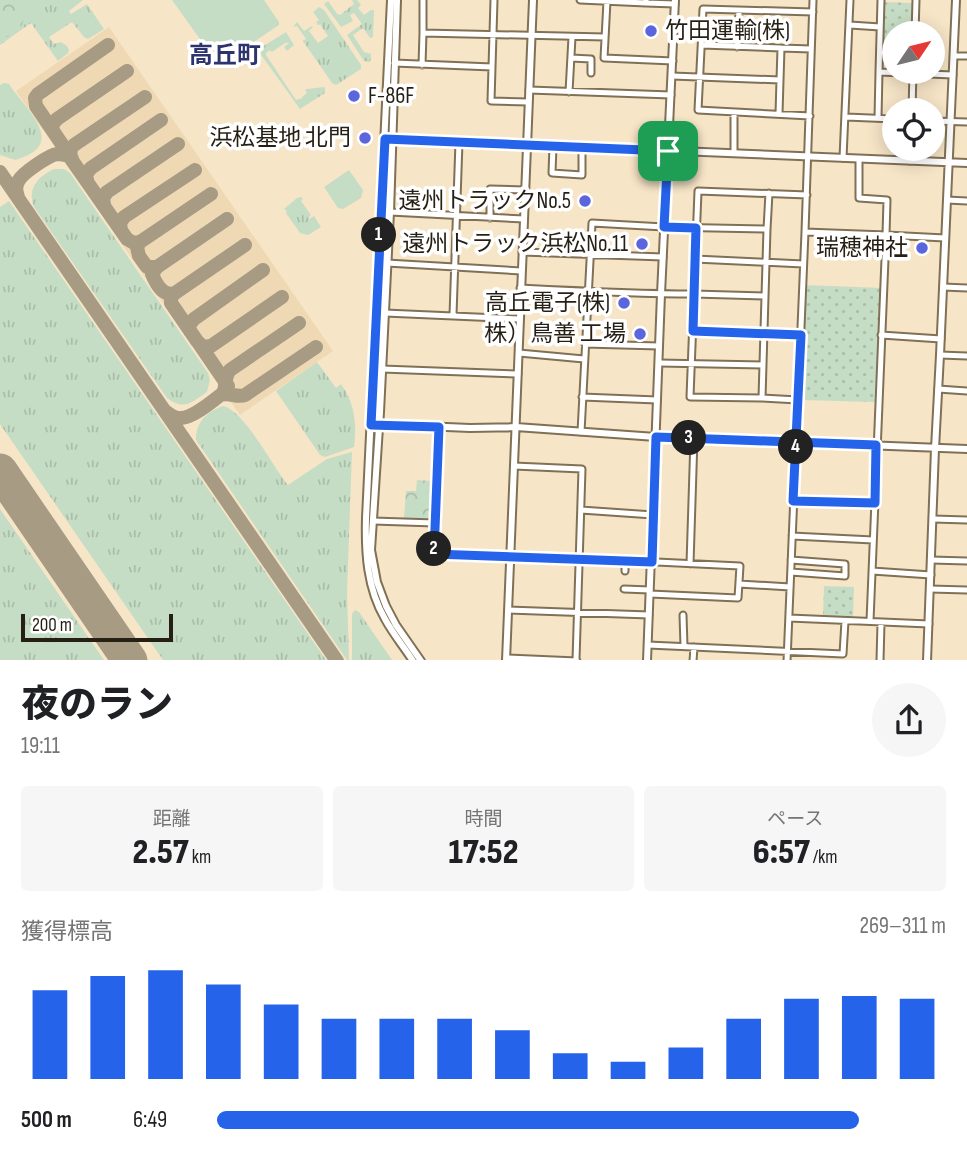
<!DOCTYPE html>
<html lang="ja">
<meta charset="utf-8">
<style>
:root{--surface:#fff;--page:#f6f6f6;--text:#202124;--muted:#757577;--accent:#2563eb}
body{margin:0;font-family:"Sofia Sans Condensed","Noto Sans JP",sans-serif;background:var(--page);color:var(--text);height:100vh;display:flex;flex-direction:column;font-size:26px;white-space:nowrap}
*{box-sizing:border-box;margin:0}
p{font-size:23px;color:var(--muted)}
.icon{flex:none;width:38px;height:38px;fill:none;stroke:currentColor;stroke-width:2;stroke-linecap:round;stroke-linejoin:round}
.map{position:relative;height:660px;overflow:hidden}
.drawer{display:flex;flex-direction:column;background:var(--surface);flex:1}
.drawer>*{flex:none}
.needle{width:46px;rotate:55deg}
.tools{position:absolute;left:882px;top:21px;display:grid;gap:14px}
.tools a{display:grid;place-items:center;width:63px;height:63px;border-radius:50%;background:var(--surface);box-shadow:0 4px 18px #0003;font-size:35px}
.scale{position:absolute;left:21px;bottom:18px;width:152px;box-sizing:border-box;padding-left:7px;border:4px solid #251f14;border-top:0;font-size:19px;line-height:24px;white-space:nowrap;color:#251f14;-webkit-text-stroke:5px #fff;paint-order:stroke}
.pin{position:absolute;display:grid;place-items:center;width:60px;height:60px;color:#fff;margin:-30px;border-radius:14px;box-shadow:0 4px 10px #0006}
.km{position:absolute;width:35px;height:35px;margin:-18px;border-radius:50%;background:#222;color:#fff;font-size:19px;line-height:35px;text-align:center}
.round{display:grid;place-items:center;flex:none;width:74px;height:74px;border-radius:37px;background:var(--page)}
.headline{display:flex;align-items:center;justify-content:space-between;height:119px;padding:0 21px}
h1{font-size:38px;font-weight:800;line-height:52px}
.figures{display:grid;grid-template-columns:repeat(3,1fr);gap:10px;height:119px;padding:7px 21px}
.figures div{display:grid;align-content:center;border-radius:7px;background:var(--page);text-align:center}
.figures b{font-size:35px;font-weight:800}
.figures small{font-size:19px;font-weight:400}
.figures p{font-size:19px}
.chart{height:196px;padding:14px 21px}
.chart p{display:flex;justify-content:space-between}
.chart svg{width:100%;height:126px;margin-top:7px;stroke:var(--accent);stroke-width:6}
ul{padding:0 21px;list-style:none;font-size:23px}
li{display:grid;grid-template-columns:112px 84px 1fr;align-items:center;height:52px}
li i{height:18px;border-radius:9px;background:var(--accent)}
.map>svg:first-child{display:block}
.built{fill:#efd9b5}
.grass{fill:url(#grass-tufts)}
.forest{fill:url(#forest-crowns)}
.park{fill:url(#park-dots)}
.pitch{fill:#c6ddc5}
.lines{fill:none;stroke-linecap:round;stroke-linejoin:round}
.taxiway{stroke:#a89b84;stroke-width:14}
.runway{stroke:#a89b84;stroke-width:35}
.minor-casing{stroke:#807055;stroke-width:9}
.tertiary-casing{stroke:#807055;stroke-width:10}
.minor{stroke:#fff;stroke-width:5}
.tertiary{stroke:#fff;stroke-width:6}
.route-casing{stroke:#fff;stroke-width:14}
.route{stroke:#2563eb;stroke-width:9}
.poi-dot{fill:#5b66dd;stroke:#fff;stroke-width:2.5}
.labels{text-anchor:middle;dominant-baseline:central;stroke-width:7;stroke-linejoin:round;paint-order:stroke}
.poi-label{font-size:23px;fill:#251f14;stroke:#fff;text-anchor:end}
.neighbourhood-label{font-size:24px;font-weight:bold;fill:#2c336d;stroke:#fff}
</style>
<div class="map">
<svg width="967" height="661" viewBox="0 0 967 661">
<defs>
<pattern id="grass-tufts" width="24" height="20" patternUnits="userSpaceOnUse" patternTransform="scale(1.75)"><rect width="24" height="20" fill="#c6ddc5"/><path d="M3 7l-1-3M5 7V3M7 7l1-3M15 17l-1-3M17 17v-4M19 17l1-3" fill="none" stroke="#aabda8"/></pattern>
<pattern id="forest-crowns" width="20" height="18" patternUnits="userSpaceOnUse" patternTransform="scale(1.75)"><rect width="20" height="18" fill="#c6ddc5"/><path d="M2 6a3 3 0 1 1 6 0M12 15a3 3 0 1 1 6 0" fill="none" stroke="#aabda8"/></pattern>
<pattern id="park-dots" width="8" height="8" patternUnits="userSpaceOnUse" patternTransform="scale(1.75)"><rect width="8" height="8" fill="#c6ddc5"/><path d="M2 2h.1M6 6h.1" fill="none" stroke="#aabda8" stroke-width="1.8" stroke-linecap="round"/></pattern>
</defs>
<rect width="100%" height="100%" fill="#f7e5c7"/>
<path class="built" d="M109 27 333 351 240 415 16 91Z"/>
<path class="grass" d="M0 0H83L69 11 71 14 87 4 104 29 88 39 84 37 72 22 49 37 54 44 61 42 67 46 69 50 68 53 58 61 31 23 0 45Z
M352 0H357L361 5 358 8 364 15 371 10H374L373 37 370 38 363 28 353 35 364 52 371 54V60L369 62 364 61 347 35 362 24 354 13 350 15 353 21 341 27 324 4 328 1 337 14 340 15 354 4Z
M319 7 324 10 361 65V69L336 85 332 83 303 41 306 39 297 26 293 27 297 22 304 31 312 26 313 27 309 31 318 43 328 36 320 24 318 25 316 22 319 20 313 12Z
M286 32 294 45 287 51 284 47 289 43H285L272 52 270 50 266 53V55L296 100 303 98 302 97 307 93 305 90 307 89 324 87 325 88V93L300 109 259 52 262 47Z
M4 83 9 84 11 87C30 114 67 145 15 160L0 155V85Z
M54 169H64L70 173 208 373 210 380 207 392C192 402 184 411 167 398L34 207C27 189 37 177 54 169Z
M301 197 303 199 301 201 311 215 308 218 309 219 314 216 321 227 308 235 300 233 286 213 287 211 284 209 297 198Z
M9 201 326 660H163L0 424V207Z
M317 362 336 388 341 384C355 403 357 425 354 447L325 457 320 455 276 391Z
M223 406C244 410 273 467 288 485L327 459 352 452 347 593 349 660H347L196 440C196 422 206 412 223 406Z
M0 509 104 660H0Z
M355 610 359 612 392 660H352V614Z"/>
<path class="forest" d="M0 0H10L14 6H19L25 17 20 29 7 37 0 33Z
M417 480 432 481V517L428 520 404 518 406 491H416Z"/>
<path class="park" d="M882 2 913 3 911 33H894V48L881 47Z
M805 285 882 288 877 399 875 402 801 400Z
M824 586 854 587 853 618 823 617Z"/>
<path class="pitch" d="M172 0H264L279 22V25L221 64 217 63Z
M349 170 363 190 361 198 343 209 338 208 324 187Z"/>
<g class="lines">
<path class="taxiway" d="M53 131 52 125 57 119 127 71
M71 157 70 150 74 145 145 97
M72 159 36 106 35 98 38 94 108 45
M0 172 337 661
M87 180 86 174 91 168 161 120
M18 197C16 191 15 186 19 180 23 173 49 155 57 154 61 154 66 155 69 156L127 239 134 243 140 242 137 247 139 256 147 267H157L152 274C156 284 163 297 175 293L171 297V303L197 341 203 347 211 346 282 297
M104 205 103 198 107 192 178 144
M121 230 120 223 124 217 195 170
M140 242 211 194
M157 267 227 219
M175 293 245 245
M190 331 189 325 194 319 263 270
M198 342 228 386
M221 395C229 392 237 398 245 395L316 347
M165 411C170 415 175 419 181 418 193 418 214 400 223 393 227 385 224 377 230 370L299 323"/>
<path class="runway" d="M0 471 130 661"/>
<g class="minor-casing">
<path id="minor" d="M423 0V33L605 37
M494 0 491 101 528 102
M580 0 646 3
M646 0V3L675 4
M607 1 604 58 673 61
M850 25 880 27
M915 33 916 0
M737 47 739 11
M781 48 811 49
M954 56H967
M571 58 591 59V73
M394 63 492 67
M422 65 423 33
M879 72 881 0
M672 76 780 80 781 48 702 45
M529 90 671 95
M569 92 572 37
M912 110 913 72
M779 114 780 80
M810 116 698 110 703 9 813 12
M846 117 894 119
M878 118 879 72 953 75
M933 121 967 122
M553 146 552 173 582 175V147
M734 153V112
M843 158 850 0
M859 159V198L887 200 886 235 945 238
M910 161 911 149
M947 200 967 201
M390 212 524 219
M490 218V189L525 190
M767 229 769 193
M805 232 886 235 870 621
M522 252 663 257
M695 259 803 264
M387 263 521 271
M943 287 967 288
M520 288C578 291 636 294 694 294L690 397 762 398 767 229 664 227 592 223 581 432
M765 296 694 294 698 191 807 195
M385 313 519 319
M453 315 459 142
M693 331 801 335
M881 335 941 339
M585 344 659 346
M519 353 584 359
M940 355 967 356
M659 363 763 365
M382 369 518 374
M938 389 967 391
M582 397 657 400
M762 398 798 400
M439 427 434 554 510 555 740 566 738 598 650 594
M514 466 582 469 576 660
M793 501 875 503
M581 510 653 515
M933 519 967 520
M373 521 435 523
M792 536 873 540
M931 560 967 561
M690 564 694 438
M625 571V561
M872 571 931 575
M791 572 845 576V564L791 560
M739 584 790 587
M624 589 650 590
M930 589 967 590
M508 610 649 615
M683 615 684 646
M789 618 929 624
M648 645 843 654 845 621
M506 658 577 661
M693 661 694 647
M787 661 805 232 813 0
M880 661 881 623"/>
</g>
<g class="tertiary-casing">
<path id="tertiary" d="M391 0 366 518C365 553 367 588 385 619 393 634 404 647 413 661
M397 0 390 212 380 412 371 550 377 582 386 606 396 625 421 661
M390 139 967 163
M376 424 470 428 516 427 656 437 967 449
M506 661 533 0
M647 661 661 294 675 0
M927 661 935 449 940 355 956 0"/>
</g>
<use href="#minor" class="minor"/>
<use href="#tertiary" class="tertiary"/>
</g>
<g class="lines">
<g class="route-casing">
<path id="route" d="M668 151 385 139 371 425 439 427 434 554 652 562 656 437C729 439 803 443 876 445L875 503 793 501C796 446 798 390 801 335L693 331 696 228 664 227 668 151"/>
</g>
<use href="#route" class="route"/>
</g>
<g class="poi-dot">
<circle cx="651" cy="31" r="7"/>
<circle cx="354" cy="96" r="7"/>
<circle cx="365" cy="138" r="7"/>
<circle cx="585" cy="201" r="7"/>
<circle cx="642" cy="244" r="7"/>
<circle cx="922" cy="248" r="7"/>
<circle cx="624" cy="303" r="7"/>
<circle cx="640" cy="334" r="7"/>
</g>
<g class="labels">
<g class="poi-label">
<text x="665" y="31" text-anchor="start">竹田運輸(株)</text>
<text x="368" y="96" text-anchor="start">F-86F</text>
<text x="351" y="138">浜松基地 北門</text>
<text x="571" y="201">遠州トラックNo.5</text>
<text x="628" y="244">遠州トラック浜松No.11</text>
<text x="908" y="248">瑞穂神社</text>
<text x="610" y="303">高丘電子(株)</text>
<text x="626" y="334">株）鳥善 工場</text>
</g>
<g class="neighbourhood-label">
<text x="225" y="55">高丘町</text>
</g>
</g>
</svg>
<div class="tools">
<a><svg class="needle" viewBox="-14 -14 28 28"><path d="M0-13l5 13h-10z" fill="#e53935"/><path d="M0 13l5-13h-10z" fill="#757577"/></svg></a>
<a><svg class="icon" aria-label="locate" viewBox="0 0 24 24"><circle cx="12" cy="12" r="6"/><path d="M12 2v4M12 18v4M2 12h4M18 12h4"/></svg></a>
</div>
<div class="scale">200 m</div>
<div class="pin" style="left:668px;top:151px;background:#1e9e55"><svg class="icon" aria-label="arrive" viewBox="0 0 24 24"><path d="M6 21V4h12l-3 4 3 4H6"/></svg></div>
<b class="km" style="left:379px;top:235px">1</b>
<b class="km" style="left:434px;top:549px">2</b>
<b class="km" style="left:689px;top:438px">3</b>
<b class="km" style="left:796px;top:447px">4</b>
</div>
<section class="drawer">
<div class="headline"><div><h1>夜のラン</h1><p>19:11</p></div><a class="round"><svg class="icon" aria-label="share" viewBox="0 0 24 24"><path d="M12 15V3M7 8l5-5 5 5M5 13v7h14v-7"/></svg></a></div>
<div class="figures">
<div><p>距離</p><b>2.57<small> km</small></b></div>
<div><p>時間</p><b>17:52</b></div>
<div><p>ペース</p><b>6:57<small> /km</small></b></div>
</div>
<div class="chart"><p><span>獲得標高</span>269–311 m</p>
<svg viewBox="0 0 160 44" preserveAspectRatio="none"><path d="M5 44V13M15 44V8M25 44V6M35 44V11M45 44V18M55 44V23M65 44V23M75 44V23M85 44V27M95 44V35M105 44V38M115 44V33M125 44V23M135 44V16M145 44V15M155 44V16"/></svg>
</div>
<ul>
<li><b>500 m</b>6:49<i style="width:88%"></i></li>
</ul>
</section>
